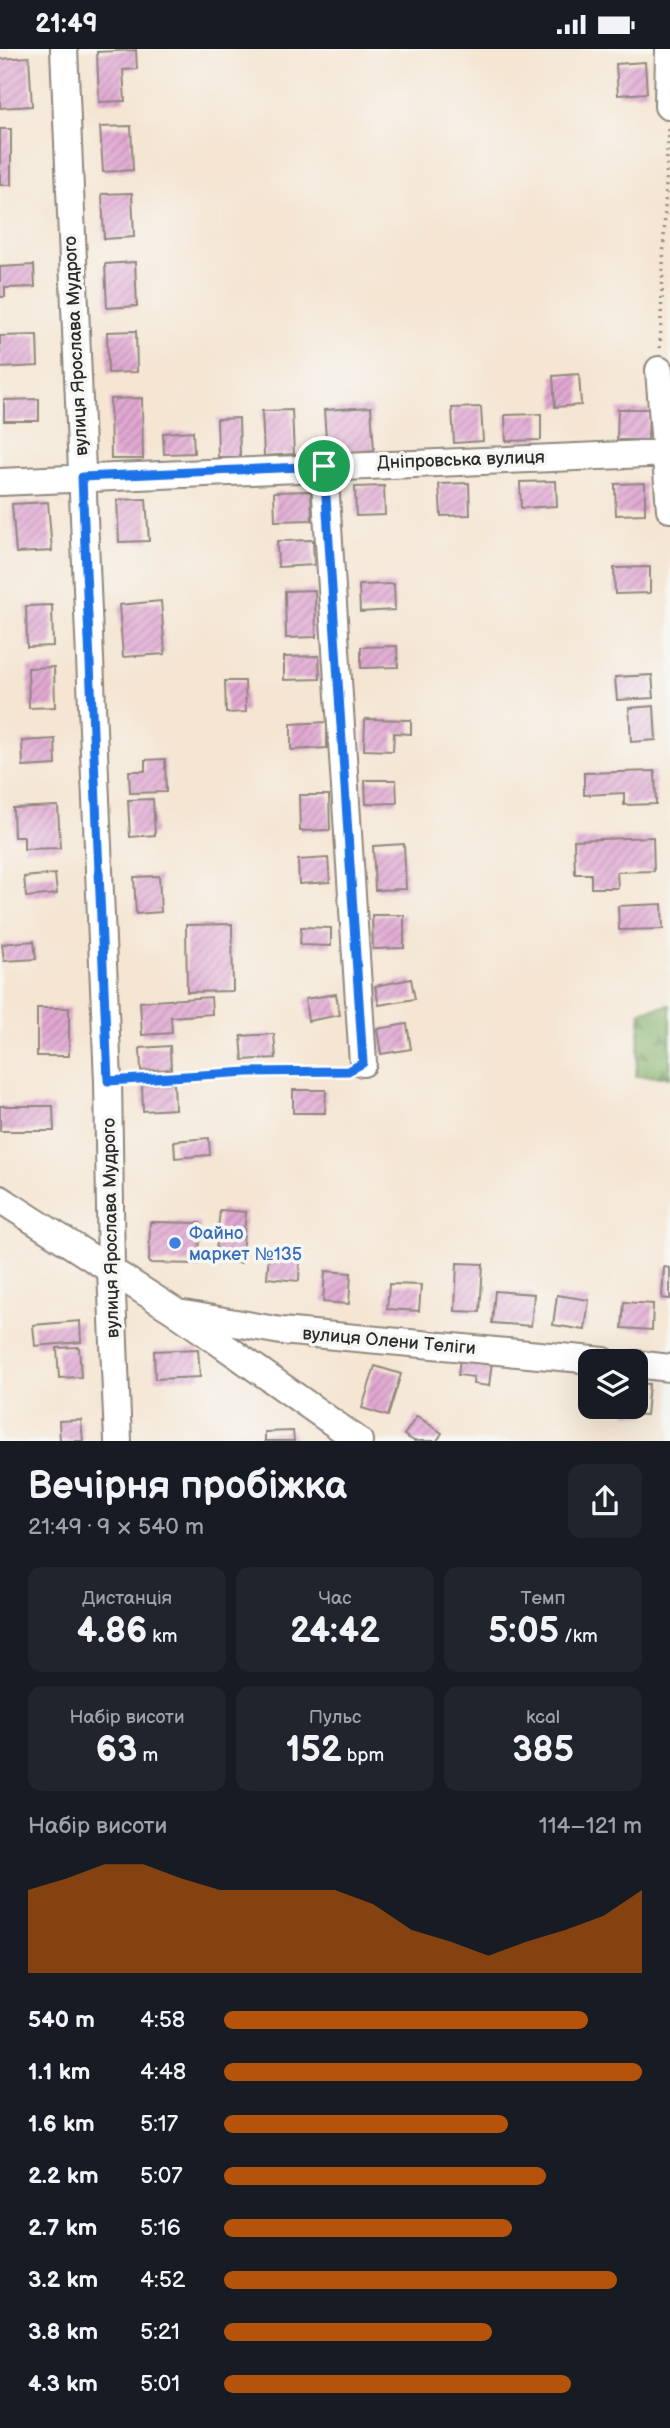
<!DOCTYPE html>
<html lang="uk">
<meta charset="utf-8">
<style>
:root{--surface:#171b24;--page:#20242c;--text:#f1f3f6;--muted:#9ea1a6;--accent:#b45309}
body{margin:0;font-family:"Balsamiq Sans",sans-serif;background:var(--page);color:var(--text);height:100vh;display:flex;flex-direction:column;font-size:26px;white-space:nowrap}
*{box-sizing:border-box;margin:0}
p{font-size:23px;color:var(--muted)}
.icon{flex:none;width:38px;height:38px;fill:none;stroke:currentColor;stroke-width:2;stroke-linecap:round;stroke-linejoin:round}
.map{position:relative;height:1392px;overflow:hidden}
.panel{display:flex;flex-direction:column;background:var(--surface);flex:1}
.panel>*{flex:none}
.buttons{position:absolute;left:578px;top:1300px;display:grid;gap:14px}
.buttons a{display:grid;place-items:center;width:70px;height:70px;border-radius:14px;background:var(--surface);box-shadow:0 7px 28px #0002;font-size:35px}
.pin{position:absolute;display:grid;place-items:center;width:60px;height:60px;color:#fff;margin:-30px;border:4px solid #fff;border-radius:50%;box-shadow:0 2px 7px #0007}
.round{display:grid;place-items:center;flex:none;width:74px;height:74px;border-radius:14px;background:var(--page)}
.headline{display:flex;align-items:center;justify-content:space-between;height:119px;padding:0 28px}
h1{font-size:38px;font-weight:700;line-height:52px}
.metrics{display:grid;grid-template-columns:repeat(3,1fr);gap:10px;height:119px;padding:7px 28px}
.metrics div{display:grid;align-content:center;border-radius:14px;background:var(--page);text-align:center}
.metrics b{font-size:35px;font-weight:700}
.metrics small{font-size:19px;font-weight:400}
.metrics p{font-size:19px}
.chart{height:196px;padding:14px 28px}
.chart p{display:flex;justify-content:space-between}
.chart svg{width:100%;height:126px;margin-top:7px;fill:var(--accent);opacity:.7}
ul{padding:0 28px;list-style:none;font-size:23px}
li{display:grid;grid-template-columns:112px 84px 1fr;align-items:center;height:52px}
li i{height:18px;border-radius:9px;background:var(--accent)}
.status{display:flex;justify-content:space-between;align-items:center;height:49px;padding:0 35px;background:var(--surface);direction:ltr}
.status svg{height:19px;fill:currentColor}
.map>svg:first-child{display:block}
.forest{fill:url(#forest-firs);stroke:#566d4a;stroke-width:2}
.building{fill:url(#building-hatch)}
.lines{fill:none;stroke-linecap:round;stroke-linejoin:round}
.minor-casing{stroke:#90887e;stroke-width:30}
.path{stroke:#90887e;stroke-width:3.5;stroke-dasharray:2 5;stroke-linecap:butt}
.minor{stroke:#fff;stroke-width:26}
.route-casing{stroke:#fff;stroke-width:14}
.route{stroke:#1a73e8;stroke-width:9}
.shop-dot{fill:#3f7fe0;stroke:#f6f6f2;stroke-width:2.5}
.labels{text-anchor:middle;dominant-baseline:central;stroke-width:7;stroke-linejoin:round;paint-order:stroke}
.street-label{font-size:18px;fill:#2b2b2b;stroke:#f6f6f2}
.shop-label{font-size:18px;fill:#366cbe;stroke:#f6f6f2;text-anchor:start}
</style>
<div class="status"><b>21:49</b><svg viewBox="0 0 49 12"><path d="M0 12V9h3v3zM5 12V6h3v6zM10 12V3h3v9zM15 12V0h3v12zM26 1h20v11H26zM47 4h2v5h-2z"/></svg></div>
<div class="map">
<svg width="670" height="1392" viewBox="0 0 670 1392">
<defs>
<pattern id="forest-firs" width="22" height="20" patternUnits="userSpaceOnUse" patternTransform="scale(1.75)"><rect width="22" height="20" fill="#82af68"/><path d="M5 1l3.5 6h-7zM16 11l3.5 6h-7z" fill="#6b8f56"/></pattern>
<pattern id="building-hatch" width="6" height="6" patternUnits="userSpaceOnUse" patternTransform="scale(1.75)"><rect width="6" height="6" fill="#e1a8d3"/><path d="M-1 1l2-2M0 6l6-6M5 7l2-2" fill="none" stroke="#b789ab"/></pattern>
</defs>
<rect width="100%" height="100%" fill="#f6f6f2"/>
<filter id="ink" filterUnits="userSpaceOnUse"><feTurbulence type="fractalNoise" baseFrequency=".0143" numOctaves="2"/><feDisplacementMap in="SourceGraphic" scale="14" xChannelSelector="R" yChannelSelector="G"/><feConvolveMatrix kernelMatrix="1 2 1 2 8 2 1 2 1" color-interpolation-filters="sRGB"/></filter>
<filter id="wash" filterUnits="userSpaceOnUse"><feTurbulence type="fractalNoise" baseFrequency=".00686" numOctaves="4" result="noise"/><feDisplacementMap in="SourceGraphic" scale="28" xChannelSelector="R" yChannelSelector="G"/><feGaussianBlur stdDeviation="1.57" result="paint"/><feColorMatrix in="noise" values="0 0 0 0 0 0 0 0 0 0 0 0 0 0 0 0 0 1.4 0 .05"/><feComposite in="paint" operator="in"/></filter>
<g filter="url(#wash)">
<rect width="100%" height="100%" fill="#f5e5d2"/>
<path class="forest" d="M670 956V1028L636 1027 641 962Z"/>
<g id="blocks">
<path class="building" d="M136 1 137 20 123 21 125 52 99 53 97 3Z
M29 8 32 57 0 59V10Z
M645 13 647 44 618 46 616 15Z
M131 77 133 121 103 123 100 78Z
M0 80H11V136H0Z
M132 144 134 188 104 190 102 145Z
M135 213 137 257 107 259 105 215Z
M34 216 35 238 5 239V248H0V218Z
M136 282 137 323 108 324 107 283Z
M37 286 38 317 0 319V287Z
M579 325 581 356 555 358 553 327Z
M142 349 143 410H111L110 350Z
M39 350V372H4V351Z
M371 358 374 401 327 405 324 361Z
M481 358 483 392 454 394 452 359Z
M618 360H649L648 391H617Z
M292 361 294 405 264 407 262 362Z
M541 365V391L506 392 505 366Z
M239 369 240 408H218L217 370Z
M193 382 194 404 164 405 163 384Z
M556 432 557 457 521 459 520 433Z
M469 434 470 466 441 467 439 435Z
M645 434V465L616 466 615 435Z
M384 437 385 466 356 467 355 438Z
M311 442 312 471 275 472 274 443Z
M146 450 149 492 119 493 117 451Z
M48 453 52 502 16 504 12 455Z
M313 491 314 516 278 518 277 492Z
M650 518V544L615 545 614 519Z
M394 535 395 561 360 563 359 536Z
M315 541 316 588 286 589 285 542Z
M161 552 165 605 123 608 119 556Z
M52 556 53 597 27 598 26 557Z
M397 597 398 618 361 619V598Z
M319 607 320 630 284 631V608Z
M54 618 55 658 29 659 28 619Z
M652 626 654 649 617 651 615 628Z
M225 632H245L246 663 226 664Z
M654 657 656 691 631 693 629 659Z
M365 670 411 671V685L394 684 393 702 364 701Z
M327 673V699L291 701V675Z
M55 690 56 716 23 718 22 692Z
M165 710 166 743 130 744 129 722H145V711Z
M655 722 656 755 624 756V744L584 746V724Z
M365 731H396L397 754 366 755Z
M299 746H329L330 781 300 782Z
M153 750 155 786 130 788 128 751Z
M58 757 60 799 24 800V788H14L13 759Z
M653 788 654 822 617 823 618 839H591V825H575L574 791Z
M404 795 406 840 375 841 373 797Z
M328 809 330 833 299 835 298 811Z
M55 825 57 845 26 848 24 828Z
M159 827 161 863 136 865 134 828Z
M662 855 663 880 619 881 618 857Z
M372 866H404V899L373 900Z
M232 875 233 942 187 943 186 876Z
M301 878 331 879V897L300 896Z
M34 892 36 910 4 912 2 895Z
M411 930 415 950 379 956 375 937Z
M336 945 340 966 308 972 305 950Z
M211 948 212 965 171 968 172 984 142 986 140 953Z
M37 959H69V1007H37Z
M407 975 411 1000 381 1005 377 980Z
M274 985 276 1009 243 1011 241 987Z
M170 997 171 1020 141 1022 140 999Z
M174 1034 175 1060 143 1062 142 1036Z
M293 1041H326L325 1064H293Z
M0 1057H53L54 1082H0Z
M209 1089 210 1106 175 1109 174 1092Z
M220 1161 246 1163 241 1214 215 1212Z
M150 1173 200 1174 199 1215 149 1214Z
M269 1204 300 1206 299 1232 267 1229Z
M457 1214 483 1215 480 1263 455 1262Z
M664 1218 670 1219V1250L662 1249Z
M325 1222 351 1224 349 1255 323 1253Z
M389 1235 421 1236 419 1262 387 1260Z
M495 1242 534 1245 531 1277 492 1274Z
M557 1246 589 1251 585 1281 553 1276Z
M624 1253 653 1255 652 1281 622 1279Z
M80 1272 81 1293 35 1297 33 1276Z
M79 1298 81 1328 59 1329 57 1299Z
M198 1300 200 1328 155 1330 154 1302Z
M460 1309 492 1312 489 1337 473 1335 474 1328 458 1326Z
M375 1317 401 1325 388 1367 362 1359Z
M635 1334 649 1335 646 1366 626 1365 627 1358H635Z
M417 1367 442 1384 437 1392H414L404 1386Z
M81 1371 83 1392H60L59 1372Z
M293 1382 294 1392H265V1383Z"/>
</g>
</g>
<g filter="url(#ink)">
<use href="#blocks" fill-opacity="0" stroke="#90887e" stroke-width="2"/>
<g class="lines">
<g class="minor-casing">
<path id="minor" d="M64 0 108 1032 111 1221 118 1392
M668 57 669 0
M659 321 670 460
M324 417 363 1014
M0 433 670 404
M0 1150 176 1263 359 1392
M184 1265 281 1282 604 1312
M635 1315 670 1319"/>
</g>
<path class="path" d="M660 299 668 80
M131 1030 248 1023 343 1022"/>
<use href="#minor" class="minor"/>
</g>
</g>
<g class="lines" filter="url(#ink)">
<g class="route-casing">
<path id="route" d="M324 417 363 1014 348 1022 248 1023 108 1032 82 428Z"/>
</g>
<use href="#route" class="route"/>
</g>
<circle class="shop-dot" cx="175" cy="1194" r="7"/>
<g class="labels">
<g class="street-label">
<text transform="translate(76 297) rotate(-93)">вулиця Ярослава Мудрого</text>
<text transform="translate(461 411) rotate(-2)">Дніпровська вулиця</text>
<text transform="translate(111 1179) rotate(-91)">вулиця Ярослава Мудрого</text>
<text transform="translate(389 1292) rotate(5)">вулиця Олени Теліги</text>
</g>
<g class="shop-label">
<text x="189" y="1184">Файно<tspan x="189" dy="21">маркет №135</tspan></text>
</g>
</g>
</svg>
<div class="buttons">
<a><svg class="icon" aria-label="layers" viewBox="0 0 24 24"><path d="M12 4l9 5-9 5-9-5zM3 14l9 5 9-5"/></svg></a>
</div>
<div class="pin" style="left:324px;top:417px;background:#1e9e55"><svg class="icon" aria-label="arrive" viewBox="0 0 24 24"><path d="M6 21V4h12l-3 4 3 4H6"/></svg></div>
</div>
<section class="panel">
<div class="headline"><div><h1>Вечірня пробіжка</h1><p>21:49 · 9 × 540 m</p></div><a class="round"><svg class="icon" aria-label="share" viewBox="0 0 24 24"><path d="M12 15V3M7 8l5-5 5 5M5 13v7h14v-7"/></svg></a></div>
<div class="metrics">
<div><p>Дистанція</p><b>4.86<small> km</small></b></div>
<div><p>Час</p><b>24:42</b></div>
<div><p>Темп</p><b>5:05<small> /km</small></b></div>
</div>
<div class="metrics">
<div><p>Набір висоти</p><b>63<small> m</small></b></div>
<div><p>Пульс</p><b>152<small> bpm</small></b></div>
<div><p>kcal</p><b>385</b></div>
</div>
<div class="chart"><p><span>Набір висоти</span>114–121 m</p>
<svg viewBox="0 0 160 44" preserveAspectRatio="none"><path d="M0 44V15L10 11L20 6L30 6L40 11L50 15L60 15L70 15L80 15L90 20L100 29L110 33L120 38L130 33L140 29L150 24L160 15V44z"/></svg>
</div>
<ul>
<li><b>540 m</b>4:58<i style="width:87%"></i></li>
<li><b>1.1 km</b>4:48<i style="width:100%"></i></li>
<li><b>1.6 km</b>5:17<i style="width:68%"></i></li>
<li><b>2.2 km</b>5:07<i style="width:77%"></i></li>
<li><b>2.7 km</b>5:16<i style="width:69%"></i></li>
<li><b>3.2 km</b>4:52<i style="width:94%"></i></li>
<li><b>3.8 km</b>5:21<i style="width:64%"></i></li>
<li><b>4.3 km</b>5:01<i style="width:83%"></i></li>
</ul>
</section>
